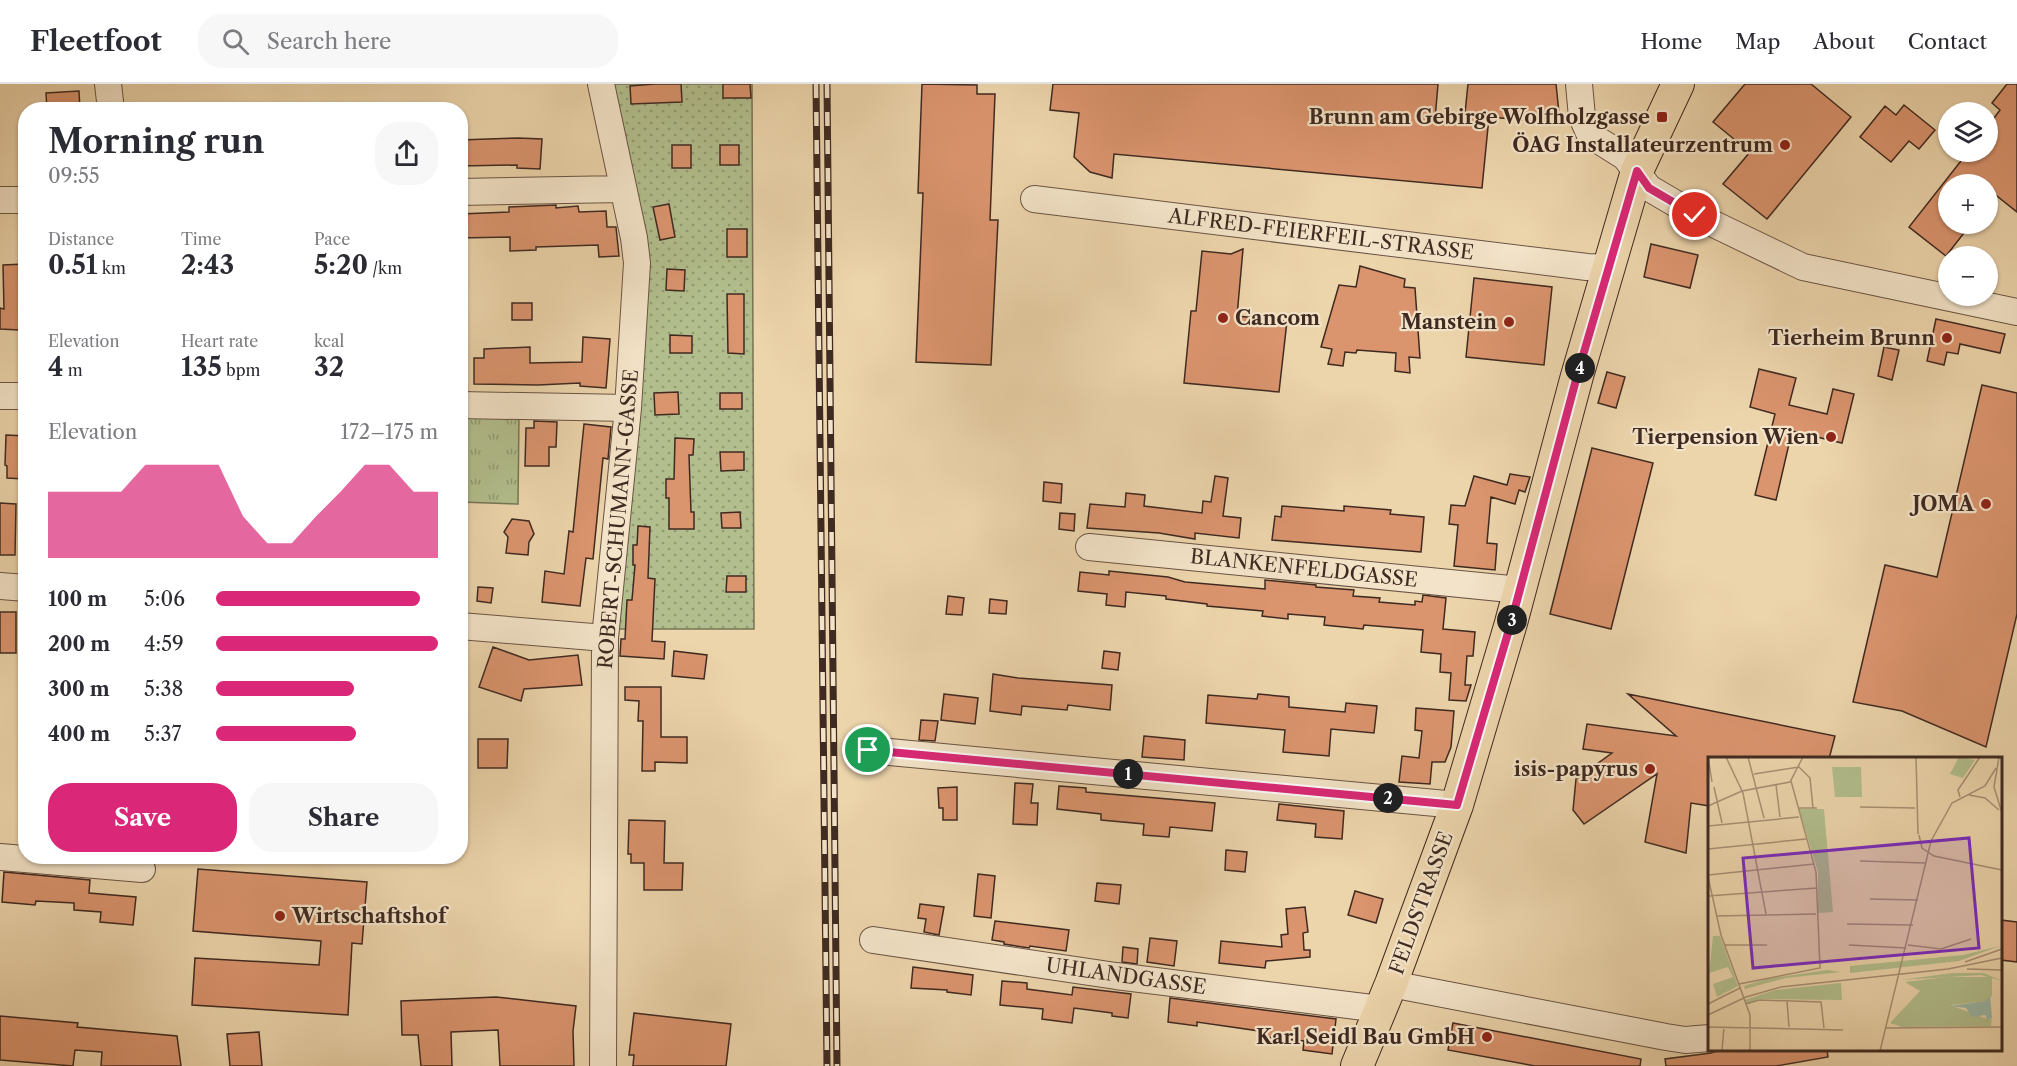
<!DOCTYPE html>
<meta charset="utf-8">
<style>
:root{--surface:#fff;--page:#f7f7f7;--text:#2b2b33;--muted:#7c7c81;--line:#e1e1e2;--accent:#db2777}
body{margin:0;font-family:"Libre Caslon Text",serif;background:var(--page);color:var(--text);height:100vh;display:flex;flex-direction:column;font-size:22px;white-space:nowrap}
*{box-sizing:border-box;margin:0}
p{font-size:20px;color:var(--muted)}
.icon{flex:none;width:33px;height:33px;fill:none;stroke:currentColor;stroke-width:2;stroke-linecap:round;stroke-linejoin:round}
.map{position:relative;flex:1;overflow:hidden}
.sheet{position:absolute;left:18px;top:18px;width:450px;height:762px;display:flex;flex-direction:column;background:var(--surface);border-radius:24px;box-shadow:0 2px 4px #0004}
.sheet>*{flex:none}
.fabs{position:absolute;left:1938px;top:18px;display:grid;gap:12px}
.fabs a{display:grid;place-items:center;width:60px;height:60px;border-radius:50%;background:var(--surface);box-shadow:0 2px 4px #0004;font-size:30px}
.pin{position:absolute;display:grid;place-items:center;width:51px;height:51px;color:#fff;margin:-26px;border:3px solid #fff;border-radius:50%;box-shadow:0 2px 6px #0007}
.km{position:absolute;width:30px;height:30px;margin:-15px;border-radius:50%;background:#222;color:#fff;font-size:16px;line-height:30px;text-align:center}
.round{display:grid;place-items:center;flex:none;width:63px;height:63px;border-radius:24px;background:var(--page)}
.head{display:flex;align-items:center;justify-content:space-between;height:102px;padding:0 30px}
h1{font-size:33px;font-weight:800;line-height:45px}
.stats{display:grid;grid-template-columns:repeat(3,1fr);gap:9px;height:102px;padding:6px 30px}
.stats div{display:grid;align-content:center}
.stats b{font-size:26px;font-weight:800}
.stats small{font-size:16px;font-weight:400}
.stats p{font-size:16px}
.chart{height:168px;padding:12px 30px}
.chart p{display:flex;justify-content:space-between}
.chart svg{width:100%;height:108px;margin-top:6px;fill:var(--accent);opacity:.7}
.action{display:flex;gap:12px;margin-top:auto;padding:12px 30px}
.action a{flex:1;height:69px;border-radius:24px;background:var(--accent);color:#fff;font-size:24px;font-weight:800;line-height:69px;text-align:center}
.action a+a{background:var(--page);color:var(--text)}
ul{padding:0 30px;list-style:none;font-size:20px}
li{display:grid;grid-template-columns:96px 72px 1fr;align-items:center;height:45px}
li i{height:15px;border-radius:8px;background:var(--accent)}
header{display:flex;align-items:center;gap:36px;box-sizing:border-box;height:84px;padding:0 30px;background:var(--surface);border-bottom:2px solid var(--line)}
header strong{font-size:28px}
nav{display:flex;gap:33px;margin-inline-start:auto;font-size:21px}
.search{width:420px;height:54px;background:var(--page);display:flex;align-items:center;gap:15px;box-sizing:border-box;padding:0 21px;border-radius:24px;color:var(--muted);font-size:22px}
.map>svg:first-child{display:block}
.grass{fill:url(#grass-tufts);stroke:#787457;stroke-width:1.5}
.park{fill:url(#park-dots);stroke:#787457;stroke-width:1.5}
.building{fill:#da946e;stroke:#3f2a21;stroke-width:1.5}
.lines{fill:none;stroke-linecap:round;stroke-linejoin:round}
.minor-casing{stroke:#6a5444;stroke-width:28}
.major-casing{stroke:#3f2a21;stroke-width:34}
.minor{stroke:#f3e3c8;stroke-width:26}
.major{stroke:#ecd4ab;stroke-width:32}
.rail-casing{stroke:#3f2a21;stroke-width:7}
.rail{stroke:#f3e3c8;stroke-width:4.5;stroke-dasharray:14;stroke-linecap:butt}
.route-casing{stroke:#fff;stroke-width:12}
.route{stroke:#db2777;stroke-width:8}
.poi-dot{fill:#8f2418;stroke:#f3e3c8;stroke-width:2}
.labels{text-anchor:middle;dominant-baseline:central;stroke-width:4.5;stroke-linejoin:round;paint-order:stroke}
.poi-label{font-size:20px;font-weight:bold;fill:#3f2a21;stroke:#f3e3c8;text-anchor:end}
.street-label{font-size:20px;fill:#3f2a21;stroke:#f3e3c8}
.inset-road{fill:none;stroke:#a79074;stroke-width:1.5}
.view{fill:#7b2cbf;fill-opacity:0.15;stroke:#7b2cbf;stroke-width:3}
.inset-edge{fill:none;stroke:#3f2a21;stroke-width:3}
</style>
<header>
<strong>Fleetfoot</strong>
<div class="search"><svg class="icon" aria-label="search" viewBox="0 0 24 24"><circle cx="10" cy="10" r="6"/><path d="M15 15l6 6"/></svg>Search here</div>
<nav><a>Home</a><a>Map</a><a>About</a><a>Contact</a></nav>
</header>
<div class="map">
<svg width="2017" height="982" viewBox="0 0 2017 982">
<defs>
<pattern id="grass-tufts" width="24" height="20" patternUnits="userSpaceOnUse" patternTransform="scale(1.5)"><rect width="24" height="20" fill="#b2be8d"/><path d="M3 7l-1-3M5 7V3M7 7l1-3M15 17l-1-3M17 17v-4M19 17l1-3" fill="none" stroke="#929b73"/></pattern>
<pattern id="park-dots" width="8" height="8" patternUnits="userSpaceOnUse" patternTransform="scale(1.5)"><rect width="8" height="8" fill="#b2be8d"/><path d="M2 2h.1M6 6h.1" fill="none" stroke="#929b73" stroke-width="1.8" stroke-linecap="round"/></pattern>
</defs>
<rect width="100%" height="100%" fill="#ecd4ab"/>
<filter id="stains"><feTurbulence type="fractalNoise" baseFrequency=".00333" numOctaves="4"/><feColorMatrix values="0 0 0 0 .2 0 0 0 0 .09 0 0 0 0 .02 0 0 0 .5 -.17"/></filter>
<radialGradient id="worn" r=".72"><stop offset=".6" stop-color="#630" stop-opacity="0"/><stop offset="1" stop-color="#630" stop-opacity=".3"/></radialGradient>
<path class="grass" d="M460 329 519 331 518 420 461 418Z"/>
<path class="park" d="M614 0H752L754 545H618L639 330Z"/>
<path class="building" d="M655 0H681L682 18 631 20 630 2Z
M723 0H750L751 14H723Z
M922 0 977 1V10H995L990 136H998L991 281 916 278 923 109H918Z
M1053 0H1438L1435 36 1464 39 1468 0H1556L1560 39 1489 33 1482 104 1114 70 1112 94 1090 88 1074 73 1079 29 1050 26Z
M1745 0H1811L1851 33 1767 135 1723 100 1750 68 1713 38Z
M2007 0H2017V128L1988 105V100H1948V140H1971L1946 172 1909 143 1968 68H1988V42L2000 26 1992 19Z
M79 7 80 26H47L46 9Z
M1904 21 1935 46 1919 65 1909 57 1891 78 1860 53 1885 22 1896 31Z
M518 54 542 55 540 85 517 84V81L460 82V56Z
M672 61H691V84H672Z
M720 61H739V81H720Z
M669 120 675 153 660 156 653 123Z
M556 121V124L578 122 579 128 606 127 607 143H616L619 172 599 173 598 161 536 163V166L510 167V153L460 154V130L509 128V123Z
M727 145H747V173H727Z
M1651 160 1698 171 1690 204 1644 193Z
M1243 165 1237 232 1287 237 1279 308 1184 299 1191 227H1196L1202 167 1231 170Z
M24 180 25 205H20L19 246 0 245V224L4 225 3 181Z
M1360 182 1405 195 1404 203 1415 204 1420 274 1409 273 1410 289 1395 287 1396 269 1357 266 1356 269 1345 268 1343 282 1328 280 1332 265 1321 263 1339 201 1356 203Z
M667 185 685 186 684 207 666 206Z
M1474 194 1552 203 1544 281 1466 273Z
M727 210H744V270L728 269Z
M512 219H532V236H512Z
M1936 235 2005 250 2000 269 1960 260 1958 270 1947 268 1944 281 1927 277Z
M670 251 692 252V269H670Z
M583 253 610 255 606 304 580 302V299L538 301 474 300V274H484V265L530 263V279L582 278Z
M1884 263 1899 266 1892 296 1878 292Z
M1759 285 1796 294 1789 321 1827 330 1833 305 1854 310 1842 359 1792 347 1776 416 1755 411 1775 330 1750 323Z
M1607 288 1625 293 1616 324 1598 319Z
M1982 301 2017 309V530L1986 663 1902 627 1853 618 1885 481 1937 493Z
M678 308 679 330 655 331 654 309Z
M720 309H742V325H720Z
M534 337 557 338 556 363H549V382H525L526 344H534Z
M584 340 611 343 608 375 603 374 593 475 586 474 580 522 542 518 545 487 564 490 569 447 573 448Z
M6 351 26 352 24 395 7 394V382L5 381Z
M675 354 694 355 693 371H689L691 428H694V445H669V414H666V395H674Z
M1592 364 1653 379 1611 545 1550 530Z
M720 368H744V386L721 387Z
M1510 390 1530 393 1525 408 1519 406 1515 420 1491 413 1487 459 1497 460 1495 486 1454 482 1458 441 1449 440 1451 421 1465 422 1474 392 1507 401Z
M1215 392 1228 394 1223 432 1241 434 1239 454 1195 449V455L1159 449 1087 444 1090 420 1125 423 1126 409 1145 411 1144 422 1202 429 1203 417 1211 418Z
M1044 398 1062 400 1061 419 1043 417Z
M0 419 16 420 15 471H0Z
M1282 422 1344 427V422L1391 426 1390 430 1424 433 1421 468 1272 456 1275 432 1281 433Z
M740 428 741 444H722L721 429Z
M1060 429 1075 430 1074 447 1059 445Z
M512 435 529 437 534 450 529 458 528 471 506 469 508 453 504 448Z
M638 442 650 443 648 494 655 495 652 557 665 558 664 575 620 572 621 555H625L627 516H632L635 481H633V461H637Z
M1109 487 1168 493 1185 498 1265 505V496L1316 501V503L1354 506 1353 512 1380 514 1379 518 1415 521V517L1422 518 1423 511 1446 514 1443 545 1475 548 1473 572H1467L1465 601H1471L1466 617 1449 616 1451 589 1440 588 1441 570 1421 568 1423 546 1364 541 1363 545 1324 541 1325 533 1288 530V535L1262 532 1263 527 1207 522V520L1166 515V512L1126 508 1125 523 1106 521 1107 510 1078 507 1080 488 1109 491Z
M727 492H746V508H726Z
M478 503 493 504 491 519 477 517Z
M948 512 964 514 962 531 946 530Z
M990 515 1007 517 1006 530 989 529Z
M0 528H16V569H0Z
M493 563 529 576 578 571 582 601 524 605 521 617 479 603Z
M674 567 707 571 704 595 672 592Z
M1104 567 1120 569 1118 586 1102 584Z
M993 590 1018 594 1112 601 1110 626 1068 621 1067 626 1022 622 1021 631 990 627Z
M625 603H661V653H687V679L655 678V687H642L643 637H638L639 617 625 616Z
M944 610 978 614 975 640 941 636Z
M1258 610 1289 613V623L1345 628 1346 619 1377 622 1374 649 1331 645 1329 672 1283 668 1285 646 1206 639 1208 611 1257 615Z
M1628 610 1835 652 1829 675H1710V722L1691 719 1686 769 1645 758 1657 690 1584 740 1573 726 1576 695 1612 669 1583 665 1587 640 1676 652Z
M1416 624 1454 627 1451 663 1445 678H1432L1430 700 1399 698 1402 672 1419 674 1422 647 1415 646Z
M921 636 938 637 935 657 919 656Z
M1144 652 1185 656 1184 676 1142 673Z
M478 655H508L507 684H478Z
M1015 699 1033 700 1031 719H1038L1037 741 1013 740Z
M1059 702 1086 704V708L1215 719 1212 747 1170 743 1169 753 1143 751 1144 740 1101 736V730L1057 725Z
M957 703V736H943V724H939L938 704Z
M1279 720 1344 727 1342 755 1315 753 1316 740 1277 736Z
M629 736 665 737 664 779H683L682 806H644V779H631V770H628Z
M1226 766 1247 768 1245 788 1225 786Z
M198 785 367 798 362 860 352 859 348 931 192 921 195 874 319 881 321 857 193 847Z
M4 788 90 796 89 809 136 813 133 841 100 838 101 828 74 826V819L36 817 35 821 2 818Z
M978 790 995 792 991 834 974 832Z
M1097 799 1121 801 1119 820 1095 817Z
M1355 807 1383 815 1376 839 1348 831Z
M920 820 944 823 939 851 924 848 926 835 918 834Z
M1305 823 1308 848 1303 849 1304 866H1310V873L1266 877 1265 884 1219 879 1221 857 1282 863 1281 851 1288 850 1286 825Z
M2001 836 2017 838V878L2001 876Z
M995 837 1069 846 1066 867 1030 862 1029 864 1004 860V858L992 856Z
M1150 854 1177 857 1174 882 1147 878Z
M1123 863 1138 865 1137 880 1122 878Z
M913 883 973 891 971 911 947 908V906L911 904Z
M1002 897 1027 899V905L1072 911 1073 903 1131 910 1128 934 1112 932V929L1074 924 1072 939 1042 935 1043 925 1000 921Z
M496 913 576 922 573 947 574 982H500L498 946 451 948 452 982H421L418 951H402L401 917Z
M1170 914 1336 935 1332 970 1303 966 1304 957 1265 953 1266 948 1197 938V942L1168 938Z
M634 929 731 940 726 982H633L634 971H629Z
M0 932 78 939 77 943 177 952 181 982H101L102 968 75 966 73 982 0 976Z
M1453 939 1641 975 1640 982H1535L1448 966Z
M259 948 262 982H230L227 950Z
M1719 966H1827L1828 973 1776 982H1666L1665 975 1711 969Z"/>
<g class="lines">
<g class="minor-casing">
<path id="minor" d="M108 0 111 26
M601 0 634 154 637 179 628 324 605 554 603 982
M1579 0 1582 33 1590 51 1625 73 1649 104 1695 131 1803 183 2017 228
M460 108 623 105
M1034 115 1587 183 1608 184
M0 116H26
M0 312H26
M460 321 628 324
M1089 463 1520 506
M0 502 26 504
M460 542 605 554
M868 666 1457 721
M0 773 142 785
M873 856 1116 892 1380 925
M1391 900 1666 953 1685 956 1710 954"/>
</g>
<g class="major-casing">
<path id="major" d="M1357 982 1391 900 1457 721 1511 539 1577 292 1637 87 1678 0"/>
</g>
<use href="#minor" class="minor"/>
<use href="#major" class="major"/>
<g class="rail-casing">
<path id="rail" d="M816 0 827 982
M827 0 837 982"/>
</g>
<use href="#rail" class="rail"/>
</g>
<g class="lines">
<g class="route-casing">
<path id="route" d="M868 666 1457 721 1511 539 1577 292 1637 87 1649 104 1695 131"/>
</g>
<use href="#route" class="route"/>
</g>
<g class="poi-dot">
<rect x="1656" y="27" width="12" height="12" rx="3"/>
<circle cx="1785" cy="61" r="6"/>
<circle cx="1223" cy="234" r="6"/>
<circle cx="1509" cy="238" r="6"/>
<circle cx="1947" cy="254" r="6"/>
<circle cx="1831" cy="353" r="6"/>
<circle cx="1986" cy="420" r="6"/>
<circle cx="1650" cy="685" r="6"/>
<circle cx="280" cy="832" r="6"/>
<circle cx="1487" cy="953" r="6"/>
</g>
<g class="labels">
<g class="poi-label">
<text x="1650" y="33">Brunn am Gebirge Wolfholzgasse</text>
<text x="1773" y="61">ÖAG Installateurzentrum</text>
<text x="1235" y="234" text-anchor="start">Cancom</text>
<text x="1497" y="238">Manstein</text>
<text x="1935" y="254">Tierheim Brunn</text>
<text x="1819" y="353">Tierpension Wien</text>
<text x="1974" y="420">JOMA</text>
<text x="1638" y="685">isis-papyrus</text>
<text x="292" y="832" text-anchor="start">Wirtschaftshof</text>
<text x="1475" y="953">Karl Seidl Bau GmbH</text>
</g>
<g class="street-label">
<text transform="translate(1321 150) rotate(7)">ALFRED-FEIERFEIL-STRASSE</text>
<text transform="translate(618 435) rotate(-85)">ROBERT-SCHUMANN-GASSE</text>
<text transform="translate(1304 484) rotate(6)">BLANKENFELDGASSE</text>
<text transform="translate(1421 819) rotate(-70)">FELDSTRASSE</text>
<text transform="translate(1126 892) rotate(8)">UHLANDGASSE</text>
</g>
</g>
<g transform="translate(1708 673)">
<rect width="294" height="294" fill="#ecd4ab"/>
<path d="M251 0 267 3 255 21 242 17ZM5 179H12L30 229 9 240 5 227 25 220 20 210 1 216ZM240 220H284V239L279 244 242 248 282 263 284 260 283 269 194 270 182 266 212 234 197 225Z" fill="#b2be8d"/>
<path d="M292 189 251 204 142 216V209L255 198ZM119 213 133 215 78 221 37 232 36 229 59 222ZM244 216H276L294 224 273 218 193 223Z" fill="#b2be8d"/>
<path d="M124 10H153L154 40H127ZM91 52H116L125 155 110 156V115ZM133 226 134 243 52 242 38 247 37 243 67 233Z" fill="#b2be8d"/>
<path d="M282 239 284 260 280 264 277 258 264 260 258 251 242 249 278 244Z" fill="#99b8a6"/>
<path class="inset-road" d="M0 0 4 25M18 0 35 36 58 157M40 0 56 61M208 0 210 77M291 0 286 30 294 56M46 17 91 10 102 21 105 51M68 28 72 60M6 30 14 66M261 38 277 41 291 53M252 40 250 33 272 0M0 49 34 34 82 25 95 0M152 50 207 51M90 51H109M0 69 91 60M211 78 214 91 226 99 294 113M0 92 98 82M152 104 217 106M0 118 106 107M0 120 13 178 42 258V294M0 139 109 131M162 142 210 143M8 159 108 157M139 167 205 168M16 188H59M141 188 198 191M200 188 233 192 263 182M257 205 294 192M259 212 294 213M31 227 112 211 108 115 83 24M79 244 81 270M0 247 32 231M38 247 51 243 113 245 116 271M0 258 38 240 73 230 240 212 294 201M0 270 135 273M178 271 294 270M14 294 16 270M172 294 223 84 244 46 277 29 288 11"/>
<path class="view" d="M261 81 271 191 45 211 35 101Z"/>
<rect width="294" height="294" class="inset-edge"/>
</g>
<rect width="100%" height="100%" filter="url(#stains)"/>
<rect width="100%" height="100%" fill="url(#worn)"/>
</svg>
<div class="fabs">
<a><svg class="icon" aria-label="layers" viewBox="0 0 24 24"><path d="M12 4l9 5-9 5-9-5zM3 14l9 5 9-5"/></svg></a>
<a>+</a>
<a>−</a>
</div>
<div class="pin" style="left:868px;top:666px;background:#1e9e55"><svg class="icon" aria-label="arrive" viewBox="0 0 24 24"><path d="M6 21V4h12l-3 4 3 4H6"/></svg></div>
<div class="pin" style="left:1695px;top:131px;background:#d93025"><svg class="icon" aria-label="check" viewBox="0 0 24 24"><path d="M5 12l5 5 9-10"/></svg></div>
<b class="km" style="left:1128px;top:690px">1</b>
<b class="km" style="left:1388px;top:714px">2</b>
<b class="km" style="left:1512px;top:536px">3</b>
<b class="km" style="left:1580px;top:284px">4</b>
<section class="sheet">
<div class="head"><div><h1>Morning run</h1><p>09:55</p></div><a class="round"><svg class="icon" aria-label="share" viewBox="0 0 24 24"><path d="M12 15V3M7 8l5-5 5 5M5 13v7h14v-7"/></svg></a></div>
<div class="stats">
<div><p>Distance</p><b>0.51<small> km</small></b></div>
<div><p>Time</p><b>2:43</b></div>
<div><p>Pace</p><b>5:20<small> /km</small></b></div>
</div>
<div class="stats">
<div><p>Elevation</p><b>4<small> m</small></b></div>
<div><p>Heart rate</p><b>135<small> bpm</small></b></div>
<div><p>kcal</p><b>32</b></div>
</div>
<div class="chart"><p><span>Elevation</span>172–175 m</p>
<svg viewBox="0 0 160 44" preserveAspectRatio="none"><path d="M0 44V17L10 17L20 17L30 17L40 6L50 6L60 6L70 6L80 27L90 38L100 38L110 27L120 17L130 6L140 6L150 17L160 17V44z"/></svg>
</div>
<ul>
<li><b>100 m</b>5:06<i style="width:92%"></i></li>
<li><b>200 m</b>4:59<i style="width:100%"></i></li>
<li><b>300 m</b>5:38<i style="width:62%"></i></li>
<li><b>400 m</b>5:37<i style="width:63%"></i></li>
</ul>
<div class="action"><a>Save</a><a>Share</a></div>
</section>
</div>
